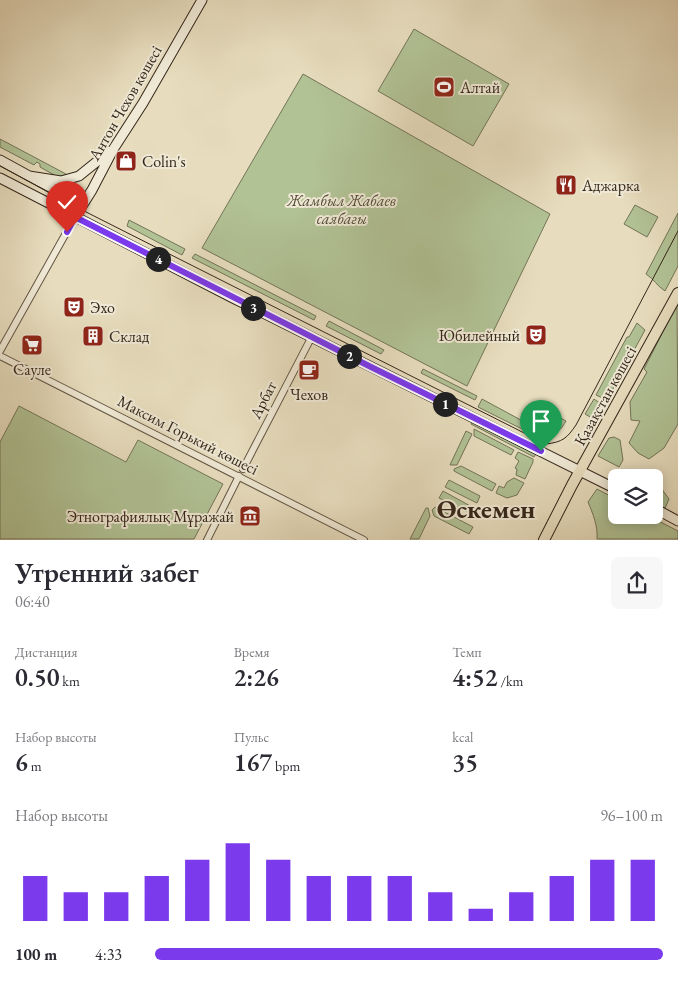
<!DOCTYPE html>
<html lang="ru">
<meta charset="utf-8">
<style>
:root{--surface:#fff;--page:#f7f7f7;--text:#2b2b33;--muted:#7c7c81;--accent:#7c3aed}
body{margin:0;font-family:"EB Garamond",serif;background:var(--page);color:var(--text);height:100vh;display:flex;flex-direction:column;font-size:19px;white-space:nowrap}
*{box-sizing:border-box;margin:0}
p{font-size:16px;color:var(--muted)}
.icon{flex:none;width:28px;height:28px;fill:none;stroke:currentColor;stroke-width:2;stroke-linecap:round;stroke-linejoin:round}
.map{position:relative;height:540px;overflow:hidden}
.sheet{display:flex;flex-direction:column;background:var(--surface);flex:1}
.sheet>*{flex:none}
.controls{position:absolute;left:608px;top:469px;display:grid;gap:10px}
.controls a{display:grid;place-items:center;width:55px;height:55px;border-radius:8px;background:var(--surface);box-shadow:0 2px 12px #0003;font-size:25px}
.pin{position:absolute;display:grid;place-items:center;width:42px;height:42px;color:#fff;margin:-51px -21px;border-radius:50% 50% 50% 0;rotate:-45deg;box-shadow:0 0 5px #0007}
.pin .icon{rotate:45deg}
.km{position:absolute;width:25px;height:25px;margin:-12px;border-radius:50%;background:#222;color:#fff;font-size:14px;line-height:25px;text-align:center}
.round{display:grid;place-items:center;flex:none;width:52px;height:52px;border-radius:8px;background:var(--page)}
.summary{display:flex;align-items:center;justify-content:space-between;height:85px;padding:0 15px}
h1{font-size:28px;font-weight:600;line-height:38px}
.metrics{display:grid;grid-template-columns:repeat(3,1fr);gap:8px;height:85px;padding:5px 15px}
.metrics div{display:grid;align-content:center}
.metrics b{font-size:25px;font-weight:600}
.metrics small{font-size:14px;font-weight:400}
.metrics p{font-size:14px}
.chart{height:140px;padding:10px 15px}
.chart p{display:flex;justify-content:space-between}
.chart svg{width:100%;height:90px;margin-top:5px;stroke:var(--accent);stroke-width:6}
ul{padding:0 15px;list-style:none;font-size:16px}
li{display:grid;grid-template-columns:80px 60px 1fr;align-items:center;height:38px}
li i{height:12px;border-radius:6px;background:var(--accent)}
.map>svg:first-child{display:block}
.green{fill:#b1c295;stroke:#737458}
.lines{fill:none;stroke-linecap:round;stroke-linejoin:round}
.street-casing{stroke:#625443;stroke-width:8}
.secondary-casing{stroke:#35261a;stroke-width:11}
.primary-casing{stroke:#35261a;stroke-width:12}
.street{stroke:#efe9d5;stroke-width:6}
.secondary{stroke:#efe9d5;stroke-width:9}
.primary{stroke:#e7ddbe;stroke-width:10}
.tram{stroke:#35261a;stroke-width:1}
.route-casing{stroke:#fff;stroke-width:10}
.route{stroke:#7c3aed;stroke-width:6}
.labels{text-anchor:middle;dominant-baseline:central;stroke-width:4;stroke-linejoin:round;paint-order:stroke}
.poi-label{font-size:16px;fill:#35261a;stroke:#efe9d5;text-anchor:start}
.street-label{font-size:16px;fill:#35261a;stroke:#efe9d5}
.park-label{font-size:16px;font-style:italic;fill:#544d39;stroke:#efe9d5}
.town-label{font-size:26px;font-weight:bold;fill:#35261a;stroke:#efe9d5}
</style>
<div class="map">
<svg width="678" height="540" viewBox="0 0 678 540">
<rect width="100%" height="100%" fill="#e7ddbe"/>
<filter id="stains"><feTurbulence type="fractalNoise" baseFrequency=".004" numOctaves="4"/><feColorMatrix values="0 0 0 0 .2 0 0 0 0 .09 0 0 0 0 .02 0 0 0 .5 -.17"/></filter>
<radialGradient id="worn" r=".72"><stop offset=".6" stop-color="#630" stop-opacity="0"/><stop offset="1" stop-color="#630" stop-opacity=".3"/></radialGradient>
<path class="green" d="M414 29 509 84 473 146 378 91Z
M303 74 550 214 467 386 202 248Z
M0 139 66 174 63 180 40 167V164L37 162 34 165 0 147Z
M635 205 658 217 647 237 624 224Z
M678 213V266L665 291C657 286 654 279 646 274Z
M129 220 185 249 182 255 127 226Z
M195 254 316 316 314 320 192 258Z
M677 304 678 424 664 448 649 459 638 453 629 443 640 421 631 420 630 402 647 372 644 369Z
M329 321 384 350 381 354 326 326Z
M637 323 645 330 607 400 596 395 627 337H629Z
M423 369 477 396 475 400 421 373Z
M482 399 530 425 536 432 534 435 478 407Z
M594 399 604 406 597 421 585 414Z
M19 406 126 462 138 440 223 484 194 539H0V442Z
M552 413 566 421C562 428 559 432 551 435L534 427 545 421Z
M473 420 537 452 534 457 471 424Z
M474 429 514 450 511 455 474 436Z
M466 431 472 434 457 465H450Z
M614 437 620 440 623 460 619 467 598 456 609 438Z
M518 452 533 459V462L525 479 516 475 517 469 515 468 519 461 515 458Z
M461 466 496 484 492 491 454 471V469Z
M652 473 658 474 663 491 669 499 665 508 654 503V478L647 477Z
M514 478 524 483 517 495 507 498 496 493 499 486 504 488 507 482Z
M449 480 480 496 477 503 445 487Z
M597 489 616 499V515H647L678 531V539H597C598 526 593 514 588 502Z
M443 491 474 508 471 514 439 498Z
M435 507 473 527 469 534 434 516 432 510Z
M426 508H428L430 516 419 539H410Z"/>
<g class="lines">
<g class="street-casing">
<path id="street" d="M0 351 75 217
M0 356 364 540
M243 469 309 342
M207 540 239 476"/>
</g>
<g class="secondary-casing">
<path id="secondary" d="M0 160 82 205
M29 176 61 181 79 176 110 151
M0 178 233 298 616 489
M75 217 92 190 114 148 143 103 202 0
M654 508 678 521"/>
</g>
<g class="primary-casing">
<path id="primary" d="M544 540 572 485 678 293"/>
</g>
<use href="#street" class="street"/>
<use href="#secondary" class="secondary"/>
<use href="#primary" class="primary"/>
<path class="tram" d="M0 166 90 214 546 444C563 442 567 438 576 425L678 231"/>
</g>
<g class="lines">
<g class="route-casing">
<path id="route" d="M67 232 75 217 371 367 541 451"/>
</g>
<use href="#route" class="route"/>
</g>
<defs>
<g id="stadium-square" transform="scale(1.125)"><rect x="-9" y="-9" width="18" height="18" rx="4" fill="#8f2418" stroke="#efe9d5"/><path d="M0-5a6.5 5 0 1 0 0 10a6.5 5 0 1 0 0-10ZM-3.5-1.8h7v3.6h-7Z" fill="#fff"/></g>
<g id="shop-square" transform="scale(1.125)"><rect x="-9" y="-9" width="18" height="18" rx="4" fill="#8f2418" stroke="#efe9d5"/><path d="M-5-2.5h2.3a2.7 3.5 0 0 1 5.4 0H5L5.5 6h-11ZM-1.5-2.5h3a1.5 2.3 0 0 0-3 0Z" fill="#fff"/></g>
<g id="restaurant-square" transform="scale(1.125)"><rect x="-9" y="-9" width="18" height="18" rx="4" fill="#8f2418" stroke="#efe9d5"/><path d="M-5-6h1v4h1v-4h1v4h1v-4h1v5L-1.5 .5V6h-2V.5L-5-1ZM5-6V6H3V1.5H1.5Q1.5-4 5-6Z" fill="#fff"/></g>
<g id="theatre-square" transform="scale(1.125)"><rect x="-9" y="-9" width="18" height="18" rx="4" fill="#8f2418" stroke="#efe9d5"/><path d="M-5-5.5Q0-4 5-5.5V0Q5 5 0 6Q-5 5-5 0ZM-3.3-2.5H-1v1.5H-3.3ZM1-2.5H3.3v1.5H1ZM-2.8 1Q0 5.5 2.8 1Z" fill="#fff"/></g>
<g id="building-square" transform="scale(1.125)"><rect x="-9" y="-9" width="18" height="18" rx="4" fill="#8f2418" stroke="#efe9d5"/><path d="M-4-6H4V6H1V3H-1V6H-4ZM-2.5-4.3h1.7v1.8h-1.7ZM.8-4.3h1.7v1.8H.8ZM-2.5-1h1.7V.8h-1.7ZM.8-1h1.7V.8H.8Z" fill="#fff"/></g>
<g id="supermarket-square" transform="scale(1.125)"><rect x="-9" y="-9" width="18" height="18" rx="4" fill="#8f2418" stroke="#efe9d5"/><path d="M-6-5.5h2.5l.6 2H6L4.5 2H-2.5L-4.4-4H-6ZM-1.5 3.2a1.3 1.3 0 1 0 .1 0ZM3 3.2a1.3 1.3 0 1 0 .1 0Z" fill="#fff"/></g>
<g id="cafe-square" transform="scale(1.125)"><rect x="-9" y="-9" width="18" height="18" rx="4" fill="#8f2418" stroke="#efe9d5"/><path d="M-5.5-4.5H6V0H3Q3 3.5 0 3.5H-2.5Q-5.5 3.5-5.5 0ZM3-3.2v2h1.7v-2ZM-6 4.5H4V6H-6Z" fill="#fff"/></g>
<g id="museum-square" transform="scale(1.125)"><rect x="-9" y="-9" width="18" height="18" rx="4" fill="#8f2418" stroke="#efe9d5"/><path d="M0-6L6-3V-2H-6V-3ZM-5-1h2V3h-2ZM-1-1h2V3h-2ZM3-1h2V3H3ZM-6 4H6V6H-6Z" fill="#fff"/></g>
</defs>
<g fill-rule="evenodd">
<use href="#stadium-square" x="444" y="87"/>
<use href="#shop-square" x="126" y="161"/>
<use href="#restaurant-square" x="566" y="185"/>
<use href="#theatre-square" x="74" y="307"/>
<use href="#theatre-square" x="536" y="335"/>
<use href="#building-square" x="93" y="336"/>
<use href="#supermarket-square" x="32" y="345"/>
<use href="#cafe-square" x="309" y="370"/>
<use href="#museum-square" x="250" y="516"/>
</g>
<g class="labels">
<g class="poi-label">
<text x="460" y="87">Алтай</text>
<text x="142" y="161">Colin's</text>
<text x="582" y="185">Аджарка</text>
<text x="90" y="307">Эхо</text>
<text x="520" y="335" text-anchor="end">Юбилейный</text>
<text x="109" y="336">Склад</text>
<text x="32" y="369" text-anchor="middle">Сауле</text>
<text x="309" y="394" text-anchor="middle">Чехов</text>
<text x="234" y="516" text-anchor="end">Этнографиялық Мұражай</text>
</g>
<g class="street-label">
<text transform="translate(125 103) rotate(-60)">Антон Чехов көшесі</text>
<text transform="translate(605 396) rotate(-61)">Қазақстан көшесі</text>
<text transform="translate(263 400) rotate(-63)">Арбат</text>
<text transform="translate(188 435) rotate(27)">Максим Горький көшесі</text>
</g>
<g class="park-label">
<text x="342" y="200">Жамбыл Жабаев<tspan x="342" dy="18">саябағы</tspan></text>
</g>
<g class="town-label">
<text x="486" y="509">Өскемен</text>
</g>
</g>
<rect width="100%" height="100%" filter="url(#stains)"/>
<rect width="100%" height="100%" fill="url(#worn)"/>
</svg>
<div class="controls">
<a><svg class="icon" aria-label="layers" viewBox="0 0 24 24"><path d="M12 4l9 5-9 5-9-5zM3 14l9 5 9-5"/></svg></a>
</div>
<div class="pin" style="left:541px;top:451px;background:#1e9e55"><svg class="icon" aria-label="arrive" viewBox="0 0 24 24"><path d="M6 21V4h12l-3 4 3 4H6"/></svg></div>
<div class="pin" style="left:67px;top:232px;background:#d93025"><svg class="icon" aria-label="check" viewBox="0 0 24 24"><path d="M5 12l5 5 9-10"/></svg></div>
<b class="km" style="left:445px;top:404px">1</b>
<b class="km" style="left:349px;top:356px">2</b>
<b class="km" style="left:253px;top:308px">3</b>
<b class="km" style="left:158px;top:259px">4</b>
</div>
<section class="sheet">
<div class="summary"><div><h1>Утренний забег</h1><p>06:40</p></div><a class="round"><svg class="icon" aria-label="share" viewBox="0 0 24 24"><path d="M12 15V3M7 8l5-5 5 5M5 13v7h14v-7"/></svg></a></div>
<div class="metrics">
<div><p>Дистанция</p><b>0.50<small> km</small></b></div>
<div><p>Время</p><b>2:26</b></div>
<div><p>Темп</p><b>4:52<small> /km</small></b></div>
</div>
<div class="metrics">
<div><p>Набор высоты</p><b>6<small> m</small></b></div>
<div><p>Пульс</p><b>167<small> bpm</small></b></div>
<div><p>kcal</p><b>35</b></div>
</div>
<div class="chart"><p><span>Набор высоты</span>96–100 m</p>
<svg viewBox="0 0 160 44" preserveAspectRatio="none"><path d="M5 44V22M15 44V30M25 44V30M35 44V22M45 44V14M55 44V6M65 44V14M75 44V22M85 44V22M95 44V22M105 44V30M115 44V38M125 44V30M135 44V22M145 44V14M155 44V14"/></svg>
</div>
<ul>
<li><b>100 m</b>4:33<i style="width:100%"></i></li>
</ul>
</section>
